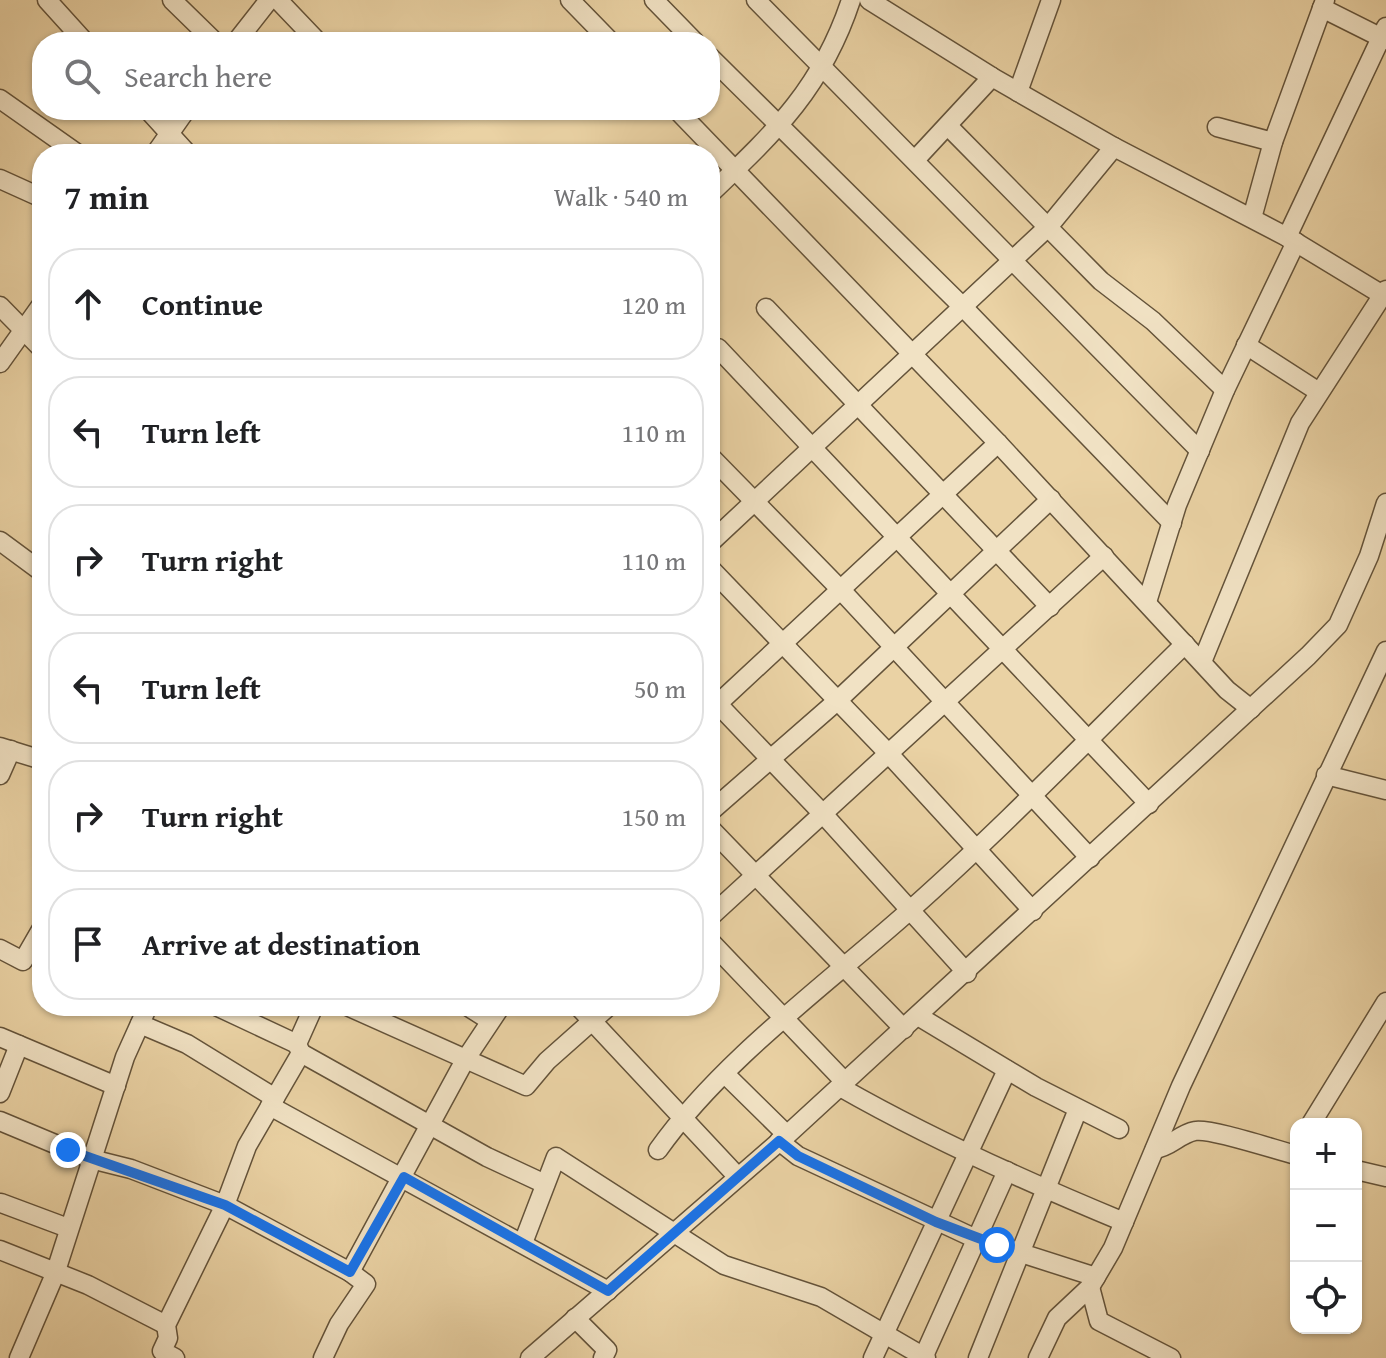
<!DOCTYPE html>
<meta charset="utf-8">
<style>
body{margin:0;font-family:"Gentium Book Plus",serif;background:#f2f2f2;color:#202124}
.controls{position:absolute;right:24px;bottom:24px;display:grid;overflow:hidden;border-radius:16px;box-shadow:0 2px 6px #0004}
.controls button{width:72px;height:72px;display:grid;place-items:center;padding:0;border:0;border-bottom:2px solid #e0e0e0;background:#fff;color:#202124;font:40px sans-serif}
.stop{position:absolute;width:24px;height:24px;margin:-18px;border:6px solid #1a73e8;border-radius:50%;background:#fff}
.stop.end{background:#1a73e8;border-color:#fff;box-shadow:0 2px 8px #0008}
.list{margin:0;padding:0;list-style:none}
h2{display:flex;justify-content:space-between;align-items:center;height:104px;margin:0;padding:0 32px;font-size:34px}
h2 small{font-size:26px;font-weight:400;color:#757577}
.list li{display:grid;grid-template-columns:52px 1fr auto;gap:24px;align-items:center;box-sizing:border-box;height:112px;margin:0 16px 16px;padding:0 16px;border:2px solid #e0e0e0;border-radius:32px}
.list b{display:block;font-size:30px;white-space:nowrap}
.list em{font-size:26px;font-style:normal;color:#757577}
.icon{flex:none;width:44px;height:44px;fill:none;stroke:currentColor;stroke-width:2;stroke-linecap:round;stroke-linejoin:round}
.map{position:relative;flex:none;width:1386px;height:1358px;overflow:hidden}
.search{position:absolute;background:#fff;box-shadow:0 2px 6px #0004;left:32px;top:32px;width:688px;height:88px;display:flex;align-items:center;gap:20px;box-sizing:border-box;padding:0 28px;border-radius:32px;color:#757577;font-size:30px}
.panel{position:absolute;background:#fff;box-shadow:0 2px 6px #0004;left:32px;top:144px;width:688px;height:872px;border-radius:32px}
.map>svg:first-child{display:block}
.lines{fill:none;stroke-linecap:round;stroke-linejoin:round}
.minor-casing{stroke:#64533a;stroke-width:21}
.minor{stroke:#f1e2c4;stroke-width:18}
.route{stroke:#1a73e8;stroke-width:10}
</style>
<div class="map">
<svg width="1386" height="1358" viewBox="0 0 1386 1358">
<rect width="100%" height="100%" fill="#ead2a4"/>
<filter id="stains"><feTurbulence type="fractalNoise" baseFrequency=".0025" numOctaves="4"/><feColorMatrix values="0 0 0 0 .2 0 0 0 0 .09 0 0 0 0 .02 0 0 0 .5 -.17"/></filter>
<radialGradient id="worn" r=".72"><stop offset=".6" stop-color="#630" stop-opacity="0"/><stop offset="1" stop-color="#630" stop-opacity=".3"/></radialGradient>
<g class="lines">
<!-- minor casing -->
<g class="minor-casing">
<g id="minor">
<path d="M 47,0 L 85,42"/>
<path d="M 172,0 L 215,42"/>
<path d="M 278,0 L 318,42"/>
<path d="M 570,0 L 611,42"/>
<path d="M 654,0 L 695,42"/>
<path d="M 756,0 L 1200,451"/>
<path d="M 869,0 L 992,77 L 1114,147 L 1287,237 L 1386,297"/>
<path d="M 1322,8 L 1386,40"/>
<path d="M 236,42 L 269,0"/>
<path d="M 710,57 L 963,307 L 1172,523"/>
<path d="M 1018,92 L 1051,0"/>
<path d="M 0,99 L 78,154"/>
<path d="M 148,110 L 188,154"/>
<path d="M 677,110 L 998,443 L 1227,690 L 1251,709"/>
<path d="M 949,127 L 1101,281 L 1153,321 L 1225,390"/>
<path d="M 1217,127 L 1273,142"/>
<path d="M 155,154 L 186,110"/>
<path d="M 915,160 L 992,77"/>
<path d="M 0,179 L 42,198"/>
<path d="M 710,194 C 775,132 822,88 851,0"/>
<path d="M 1252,218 L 1273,142 L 1325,0"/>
<path d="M 1287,237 L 1386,27"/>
<path d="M 0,306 L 42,349"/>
<path d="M 766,308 L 1050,607"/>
<path d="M 1246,345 L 1319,392"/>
<path d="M 718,348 L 1149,804"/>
<path d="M 0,363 L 42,304"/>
<path d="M 710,456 L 840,589 L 1090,858"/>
<path d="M 0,541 L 42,572"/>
<path d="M 710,543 L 1049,226 L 1114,147"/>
<path d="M 710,568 L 889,754 L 1033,911"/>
<path d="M 1147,602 L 1177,505 L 1225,390 L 1296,242"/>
<path d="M 1202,662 L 1300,423 L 1386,290"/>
<path d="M 710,696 L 824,815 L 967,973"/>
<path d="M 710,711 L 998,443"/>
<path d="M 0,747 L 42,760"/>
<path d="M 0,775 L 11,750"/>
<path d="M 1326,775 L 1386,790"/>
<path d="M 710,812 L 837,701 L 1051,499"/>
<path d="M 710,828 L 904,1029"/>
<path d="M 710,917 L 1104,556"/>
<path d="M 710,941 L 845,1082"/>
<path d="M 0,949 L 23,961 L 42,928"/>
<path d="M 216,1006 L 297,1044"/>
<path d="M 347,1006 L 526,1086 L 547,1061 L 609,1006"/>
<path d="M 467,1006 L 489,1020"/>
<path d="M 578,1006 L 737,1176"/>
<path d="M 918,1016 L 1036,1087 L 1119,1129"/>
<path d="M 140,1024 L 187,1044 L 275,1098"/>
<path d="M 0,1037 L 116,1086"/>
<path d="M 301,1053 L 487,1157 L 545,1184"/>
<path d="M 726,1075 L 787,1135"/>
<path d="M 840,1087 C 931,1139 1027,1182 1124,1222"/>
<path d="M 0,1093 L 19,1045"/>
<path d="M 270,1106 L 608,1291"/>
<path d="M 0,1121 L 91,1159 L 131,1169 L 225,1205 L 350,1272 L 366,1284 L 339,1324 L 323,1358"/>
<path d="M 1311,1124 L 1386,1002"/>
<path d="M 779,1141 L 798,1156 L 974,1238 L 1096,1277"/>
<path d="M 1155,1149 C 1171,1147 1179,1134 1195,1131 C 1211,1128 1276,1150 1296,1155"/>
<path d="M 658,1150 C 722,1060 827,984 909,911 C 1005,826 1094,733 1185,644"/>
<path d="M 1356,1170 L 1386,1177"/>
<path d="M 1,1203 L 68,1228"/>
<path d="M 523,1243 L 556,1157 L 724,1265 L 821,1297 L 926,1358"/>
<path d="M 0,1250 L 88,1285 L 166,1325"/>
<path d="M 350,1272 L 465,1060 L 501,1006"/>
<path d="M 1090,1287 L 1099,1321 L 1171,1358"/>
<path d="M 575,1318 L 607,1350 L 603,1358"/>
<path d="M 19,1358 L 55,1274 L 125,1057 L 148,1006"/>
<path d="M 175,1358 L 162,1351 L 168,1338 L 166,1325 L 225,1205 L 247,1146 L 301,1053 L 297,1044 L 314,1006"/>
<path d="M 530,1358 L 787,1135 L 1308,656 L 1338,625 L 1369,556 L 1386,503"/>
<path d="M 873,1358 L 1007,1070"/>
<path d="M 923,1358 L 1007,1171"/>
<path d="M 978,1358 L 1078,1109"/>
<path d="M 1038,1358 L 1057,1318 L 1090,1287 L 1113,1248 L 1181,1086 L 1386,651"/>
</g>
</g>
<!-- minor -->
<use href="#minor" class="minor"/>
</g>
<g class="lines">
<!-- route -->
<path class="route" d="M 68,1150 L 225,1205 L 350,1272 L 404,1177 L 608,1291 L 779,1141 L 798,1156 L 936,1222 L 997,1245"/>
</g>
<rect width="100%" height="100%" filter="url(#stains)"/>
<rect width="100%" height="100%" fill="url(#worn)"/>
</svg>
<div class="controls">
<button>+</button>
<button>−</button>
<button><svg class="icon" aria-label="locate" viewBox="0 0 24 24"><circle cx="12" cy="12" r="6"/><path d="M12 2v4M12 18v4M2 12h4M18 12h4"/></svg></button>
</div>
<div class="stop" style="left:997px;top:1245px"></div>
<div class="stop end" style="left:68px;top:1150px"></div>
<div class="search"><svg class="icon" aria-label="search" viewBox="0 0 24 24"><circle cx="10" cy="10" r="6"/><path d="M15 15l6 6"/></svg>Search here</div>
<section class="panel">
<h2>7 min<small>Walk · 540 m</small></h2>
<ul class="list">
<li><svg class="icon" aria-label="ahead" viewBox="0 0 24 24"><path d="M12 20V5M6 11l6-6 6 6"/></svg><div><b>Continue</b></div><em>120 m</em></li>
<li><svg class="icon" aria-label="left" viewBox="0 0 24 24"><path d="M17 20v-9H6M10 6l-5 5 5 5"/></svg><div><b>Turn left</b></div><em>110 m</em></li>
<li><svg class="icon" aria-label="right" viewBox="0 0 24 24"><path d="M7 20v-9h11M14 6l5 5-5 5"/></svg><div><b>Turn right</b></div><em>110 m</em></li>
<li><svg class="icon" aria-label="left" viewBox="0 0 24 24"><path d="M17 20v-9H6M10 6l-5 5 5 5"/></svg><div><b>Turn left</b></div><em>50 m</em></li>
<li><svg class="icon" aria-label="right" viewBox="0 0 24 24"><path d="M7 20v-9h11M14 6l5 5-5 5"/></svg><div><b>Turn right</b></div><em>150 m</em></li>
<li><svg class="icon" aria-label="arrive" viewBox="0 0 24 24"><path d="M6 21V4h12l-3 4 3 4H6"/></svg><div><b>Arrive at destination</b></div></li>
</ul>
</section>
</div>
